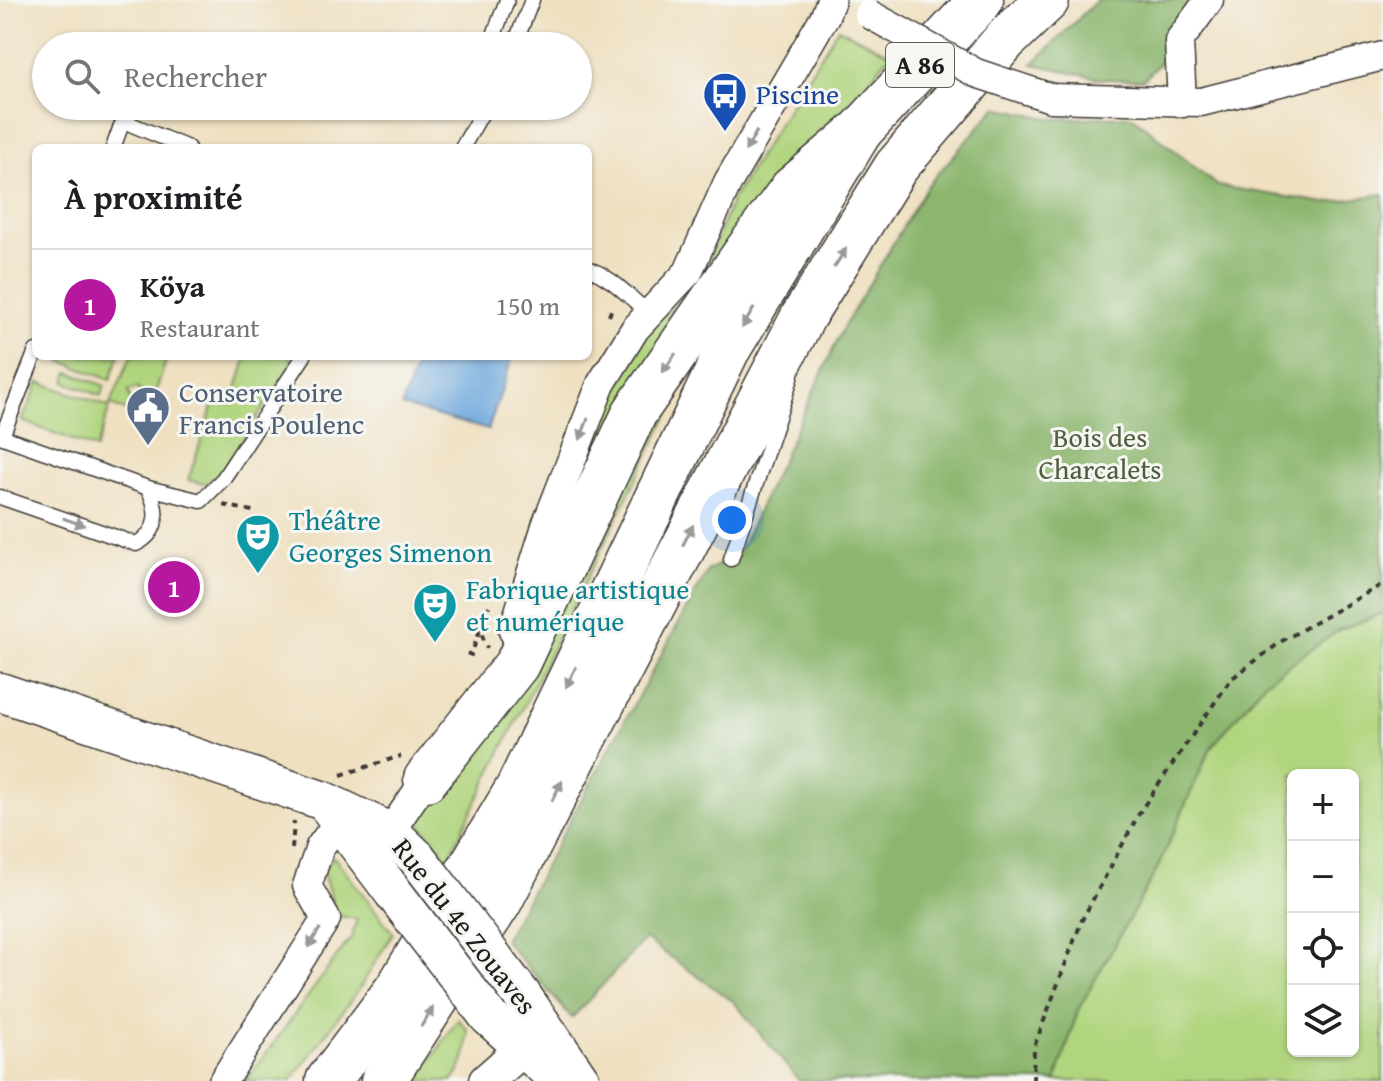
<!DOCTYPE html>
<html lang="fr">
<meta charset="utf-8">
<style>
body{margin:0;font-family:"Gentium Book Plus",serif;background:#f6f6f6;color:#202124}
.controls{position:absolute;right:24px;bottom:24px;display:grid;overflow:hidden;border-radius:12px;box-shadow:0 2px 6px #0004}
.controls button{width:72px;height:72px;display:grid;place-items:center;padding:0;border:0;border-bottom:2px solid #e0e0e0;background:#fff;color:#202124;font:40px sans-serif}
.you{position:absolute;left:732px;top:520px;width:28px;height:28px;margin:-20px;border:6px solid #fff;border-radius:50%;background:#1a73e8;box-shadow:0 0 0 12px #1a73e833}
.badge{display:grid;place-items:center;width:52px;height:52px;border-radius:50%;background:#b5179e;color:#fff;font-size:26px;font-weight:700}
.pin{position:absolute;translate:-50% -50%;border:4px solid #fff;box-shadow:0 2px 8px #0006}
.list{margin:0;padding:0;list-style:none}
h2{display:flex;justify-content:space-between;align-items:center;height:104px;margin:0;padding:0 32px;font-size:34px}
h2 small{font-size:26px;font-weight:400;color:#757577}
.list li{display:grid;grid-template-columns:52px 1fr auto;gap:24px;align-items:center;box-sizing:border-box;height:112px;padding:0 32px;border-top:2px solid #e0e0e0}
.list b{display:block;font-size:30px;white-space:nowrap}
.list p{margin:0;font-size:26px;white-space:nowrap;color:#757577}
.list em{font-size:26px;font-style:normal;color:#757577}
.icon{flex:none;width:44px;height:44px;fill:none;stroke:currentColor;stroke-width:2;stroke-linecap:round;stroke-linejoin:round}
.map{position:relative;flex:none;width:1383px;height:1081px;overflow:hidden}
.search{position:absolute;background:#fff;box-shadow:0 2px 6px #0004;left:32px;top:32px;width:560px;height:88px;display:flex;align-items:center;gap:20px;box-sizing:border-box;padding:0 28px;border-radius:44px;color:#757577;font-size:30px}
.panel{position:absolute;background:#fff;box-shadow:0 2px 6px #0004;left:32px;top:144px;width:560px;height:216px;border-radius:12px}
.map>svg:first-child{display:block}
.green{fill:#b1d57f;stroke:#66784e;stroke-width:2;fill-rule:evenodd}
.forest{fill:#8cb66e;stroke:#546945;stroke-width:2}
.water{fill:#6ba6dc;stroke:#44617c;stroke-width:2}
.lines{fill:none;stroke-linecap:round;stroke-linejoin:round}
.service-casing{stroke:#3c3935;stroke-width:17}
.minor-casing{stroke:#3c3935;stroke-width:31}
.tertiary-casing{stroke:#3c3935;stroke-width:37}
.secondary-casing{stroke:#3c3935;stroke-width:41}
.motorway-casing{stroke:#3c3935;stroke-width:47}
.path{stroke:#3c3935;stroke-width:4;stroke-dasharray:6 6;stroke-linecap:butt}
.service{stroke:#fff;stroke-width:14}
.minor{stroke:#fff;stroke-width:28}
.tertiary{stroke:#fff;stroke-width:34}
.secondary{stroke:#fff;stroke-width:38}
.motorway{stroke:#fff;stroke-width:44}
.minor-bridge-casing{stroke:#3c3935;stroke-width:31;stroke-linecap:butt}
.secondary-bridge-casing{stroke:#3c3935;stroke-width:41;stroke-linecap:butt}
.minor-bridge{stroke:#fff;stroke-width:28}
.secondary-bridge{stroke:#fff;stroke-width:38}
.oneway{fill:#999}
.labels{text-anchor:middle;stroke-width:6;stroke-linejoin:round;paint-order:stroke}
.shield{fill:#f6f6f2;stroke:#5d5d5c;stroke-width:2}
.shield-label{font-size:26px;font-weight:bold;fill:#1c1c1c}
.transit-label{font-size:28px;fill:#164399;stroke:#f6f6f2;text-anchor:start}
.service-label{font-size:28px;fill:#4e5e75;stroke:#f6f6f2;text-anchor:start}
.park-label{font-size:28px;fill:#505d3f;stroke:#f6f6f2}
.culture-label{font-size:28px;fill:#0d838f;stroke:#f6f6f2;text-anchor:start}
.street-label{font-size:28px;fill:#1c1c1c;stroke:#f6f6f2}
</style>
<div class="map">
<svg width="1383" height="1081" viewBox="0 0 1383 1081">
<rect width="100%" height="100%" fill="#f6f6f2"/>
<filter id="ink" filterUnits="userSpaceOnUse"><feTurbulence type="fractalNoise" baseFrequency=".0125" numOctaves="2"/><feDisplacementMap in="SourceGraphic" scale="16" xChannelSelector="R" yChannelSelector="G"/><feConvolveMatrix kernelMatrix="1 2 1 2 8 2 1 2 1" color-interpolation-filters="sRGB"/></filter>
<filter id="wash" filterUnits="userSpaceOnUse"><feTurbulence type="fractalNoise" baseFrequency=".006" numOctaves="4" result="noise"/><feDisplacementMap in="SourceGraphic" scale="32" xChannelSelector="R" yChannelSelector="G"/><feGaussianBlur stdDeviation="1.8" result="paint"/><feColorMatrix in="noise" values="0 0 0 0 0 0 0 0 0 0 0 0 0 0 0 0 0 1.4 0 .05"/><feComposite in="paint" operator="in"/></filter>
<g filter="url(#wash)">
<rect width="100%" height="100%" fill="#efe0c1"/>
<!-- green -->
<g class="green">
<path d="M 838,28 L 891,54 L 801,161 L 535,594 L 607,394 L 654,318 L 674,307 L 703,273 L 732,200 Z"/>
<path d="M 718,322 L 687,376 L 448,859 L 414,816 L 646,414 Z"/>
<path d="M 63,356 L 119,356 L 110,380 L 61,361 Z"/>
<path d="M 131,356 L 152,356 L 166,361 L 147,418 L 138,388 L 128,391 L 134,413 L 110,405 Z"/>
<path d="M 247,356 L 291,356 L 291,365 L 222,472 L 204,484 L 188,480 L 215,400 L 232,404 Z"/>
<path d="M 69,372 L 105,386 L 101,396 L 65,382 Z"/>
<path d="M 39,382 L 110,407 L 96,449 L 22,421 Z"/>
<path d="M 1383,613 L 1383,1081 L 1056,1081 L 1078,1010 L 1156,871 L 1210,749 L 1265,682 L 1339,630 ZM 1293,775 L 1353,775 L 1353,1051 L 1293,1051 Z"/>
<path d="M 334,857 L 393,933 L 359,989 L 291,1081 L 246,1081 L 352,936 L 357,919 L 337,916 L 322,870 Z"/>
<path d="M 458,1019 L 468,1030 C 466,1050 466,1066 452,1081 L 417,1081 Z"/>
</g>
<!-- forest -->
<g class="forest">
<path d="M 1097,0 L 1194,0 L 1164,33 L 1164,58 L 1143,80 L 1102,79 L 1033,64 Z"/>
<path d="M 996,107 L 1053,119 L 1132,116 L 1218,186 L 1326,203 L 1383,194 L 1383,613 L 1339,630 L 1265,682 L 1210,749 L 1156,871 L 1078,1010 L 1056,1081 L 799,1081 L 734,1002 L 645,939 L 572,1018 L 504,940 L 708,570 L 737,556 L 842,330 L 927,186 Z"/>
</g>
<!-- water -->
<path class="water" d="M 418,356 L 513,356 L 488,430 L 402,406 Z"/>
</g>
<g filter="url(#ink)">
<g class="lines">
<!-- service casing -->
<g class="service-casing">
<g id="service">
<path d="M 490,46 L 507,0"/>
<path d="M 514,46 L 532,0"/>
<path d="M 113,148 L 121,126 L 128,123 L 188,148"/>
<path d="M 462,148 L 483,111"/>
<path d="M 588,268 C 616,280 625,294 649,313"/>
<path d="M 0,436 L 148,488 C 159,510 160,532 136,544 L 0,497"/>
<path d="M 2,436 L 36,351"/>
<path d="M 148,488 L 201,501 L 223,479 L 304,356"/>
<path d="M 731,559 L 791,378"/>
</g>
</g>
<!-- minor casing -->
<g class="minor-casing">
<g id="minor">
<path d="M 1051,98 L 1201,102 L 1383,56"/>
<path d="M 1182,103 L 1179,41 L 1209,0"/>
<path d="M 513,631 L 547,523 L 601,384 L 635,329 L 688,272 L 728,182 L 825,16 L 831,0"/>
<path d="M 384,850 L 390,832 L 434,767"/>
<path d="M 223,1081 L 326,919 L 307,886 L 320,847 L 339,821"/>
</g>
</g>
<!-- tertiary casing -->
<g class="tertiary-casing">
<path id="tertiary" d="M 486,1081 L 542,1032"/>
</g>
<!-- secondary casing -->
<g class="secondary-casing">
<g id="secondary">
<path d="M 0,692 L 324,801 L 390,832 L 417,858"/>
<path d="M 328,806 L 393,892"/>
<path d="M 521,994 L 581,1081"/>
<path d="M 488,1016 L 560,1081"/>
</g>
</g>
<!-- motorway casing -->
<g class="motorway-casing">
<g id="motorway">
<path d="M 426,779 L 517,664 L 635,412 L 746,252 L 792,189 L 860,131 L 981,0"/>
<path d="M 328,1081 L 398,988 L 518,788 L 727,351 L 860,131"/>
<path d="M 383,1081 L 499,903 L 804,315 L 896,167 L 1005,40 L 1047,0"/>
</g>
</g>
<!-- path -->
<g class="path">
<path d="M 609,316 L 613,305"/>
<path d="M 223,505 L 257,512"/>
<path d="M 480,630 L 489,606"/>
<path d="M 467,653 L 471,655 L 480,630 L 487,648"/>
<path d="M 341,775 L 401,756"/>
<path d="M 292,849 L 294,822"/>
<path d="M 1033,1081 L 1034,1047 L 1082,920 L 1141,810 L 1231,679 L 1282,641 L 1383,584"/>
</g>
<!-- service -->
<use href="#service" class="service"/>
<!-- minor -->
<use href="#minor" class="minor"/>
<!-- tertiary -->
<use href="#tertiary" class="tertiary"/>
<!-- secondary -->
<use href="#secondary" class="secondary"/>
<!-- motorway -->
<use href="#motorway" class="motorway"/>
<!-- minor-bridge casing -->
<g class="minor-bridge-casing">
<path id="minor-bridge" d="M 869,14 L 976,73 L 1051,98"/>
</g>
<!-- secondary-bridge casing -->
<g class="secondary-bridge-casing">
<g id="secondary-bridge">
<path d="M 417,858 L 521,994"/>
<path d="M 393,892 L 488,1016"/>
</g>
</g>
<!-- minor-bridge -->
<use href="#minor-bridge" class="minor-bridge"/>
<!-- secondary-bridge -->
<use href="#secondary-bridge" class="secondary-bridge"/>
</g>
<!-- one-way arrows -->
<defs><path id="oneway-solid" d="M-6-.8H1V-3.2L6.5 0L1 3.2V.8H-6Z" transform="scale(2)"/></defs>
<g class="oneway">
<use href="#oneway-solid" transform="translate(751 141) rotate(120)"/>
<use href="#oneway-solid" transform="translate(840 258) rotate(-58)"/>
<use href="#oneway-solid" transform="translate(748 318) rotate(121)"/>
<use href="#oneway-solid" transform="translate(669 363) rotate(125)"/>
<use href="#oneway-solid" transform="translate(584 429) rotate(111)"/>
<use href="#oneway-solid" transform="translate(74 522) rotate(19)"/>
<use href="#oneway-solid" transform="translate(688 535) rotate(-63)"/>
<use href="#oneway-solid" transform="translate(571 677) rotate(116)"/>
<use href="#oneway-solid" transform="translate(557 791) rotate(-63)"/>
<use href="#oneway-solid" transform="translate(314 938) rotate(122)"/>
<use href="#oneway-solid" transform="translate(427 1017) rotate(-58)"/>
</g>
</g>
<!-- icons -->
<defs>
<g id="bus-pin" transform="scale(2.3)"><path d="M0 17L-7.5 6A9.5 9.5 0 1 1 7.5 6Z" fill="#1a4fb4" stroke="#f6f6f2"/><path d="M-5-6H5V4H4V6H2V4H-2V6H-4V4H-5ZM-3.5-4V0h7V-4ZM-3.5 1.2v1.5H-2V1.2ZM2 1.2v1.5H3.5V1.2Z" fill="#fff"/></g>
<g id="civic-pin" transform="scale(2.3)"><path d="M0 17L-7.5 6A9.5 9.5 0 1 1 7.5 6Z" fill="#5c6f8a" stroke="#f6f6f2"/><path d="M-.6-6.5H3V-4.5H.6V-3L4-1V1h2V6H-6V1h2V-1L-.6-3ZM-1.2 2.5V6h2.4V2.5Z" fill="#fff"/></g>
<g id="theatre-pin" transform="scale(2.3)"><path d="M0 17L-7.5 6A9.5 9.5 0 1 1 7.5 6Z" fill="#0f9aa8" stroke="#f6f6f2"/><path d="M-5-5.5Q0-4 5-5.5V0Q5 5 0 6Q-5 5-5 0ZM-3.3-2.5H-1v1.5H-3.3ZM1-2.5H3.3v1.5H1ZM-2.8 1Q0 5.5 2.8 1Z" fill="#fff"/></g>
</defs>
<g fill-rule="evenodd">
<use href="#bus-pin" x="725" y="94"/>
<use href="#civic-pin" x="148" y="408"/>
<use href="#theatre-pin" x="258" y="536"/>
<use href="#theatre-pin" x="435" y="605"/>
</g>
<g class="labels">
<!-- shield labels -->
<rect class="shield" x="886" y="43" width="68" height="44" rx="6"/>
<g class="shield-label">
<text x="920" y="74">A 86</text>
</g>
<!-- transit labels -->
<g class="transit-label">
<text x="756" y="104">Piscine</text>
</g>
<!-- service labels -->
<g class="service-label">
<text x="179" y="402">Conservatoire<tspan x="179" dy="32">Francis Poulenc</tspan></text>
</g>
<!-- park labels -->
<g class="park-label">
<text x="1100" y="447">Bois des<tspan x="1100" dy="32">Charcalets</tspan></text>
</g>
<!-- culture labels -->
<g class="culture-label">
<text x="289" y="530">Théâtre<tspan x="289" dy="32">Georges Simenon</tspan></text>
<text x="466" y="599">Fabrique artistique<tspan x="466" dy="32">et numérique</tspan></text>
</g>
<!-- street labels -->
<g class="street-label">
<text transform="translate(465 926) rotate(52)" y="10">Rue du 4e Zouaves</text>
</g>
</g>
</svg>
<div class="controls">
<button>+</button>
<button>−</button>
<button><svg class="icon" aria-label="locate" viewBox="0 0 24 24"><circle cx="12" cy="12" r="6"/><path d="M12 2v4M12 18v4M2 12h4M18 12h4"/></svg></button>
<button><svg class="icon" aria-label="layers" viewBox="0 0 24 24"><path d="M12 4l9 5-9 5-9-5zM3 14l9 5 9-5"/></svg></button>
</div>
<div class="you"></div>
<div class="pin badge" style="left:174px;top:587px">1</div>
<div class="search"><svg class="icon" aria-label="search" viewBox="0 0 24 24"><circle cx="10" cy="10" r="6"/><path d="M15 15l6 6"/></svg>Rechercher</div>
<section class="panel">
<h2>À proximité<small></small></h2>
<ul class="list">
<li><span class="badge">1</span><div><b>Köya</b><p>Restaurant</p></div><em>150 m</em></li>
</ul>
</section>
</div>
